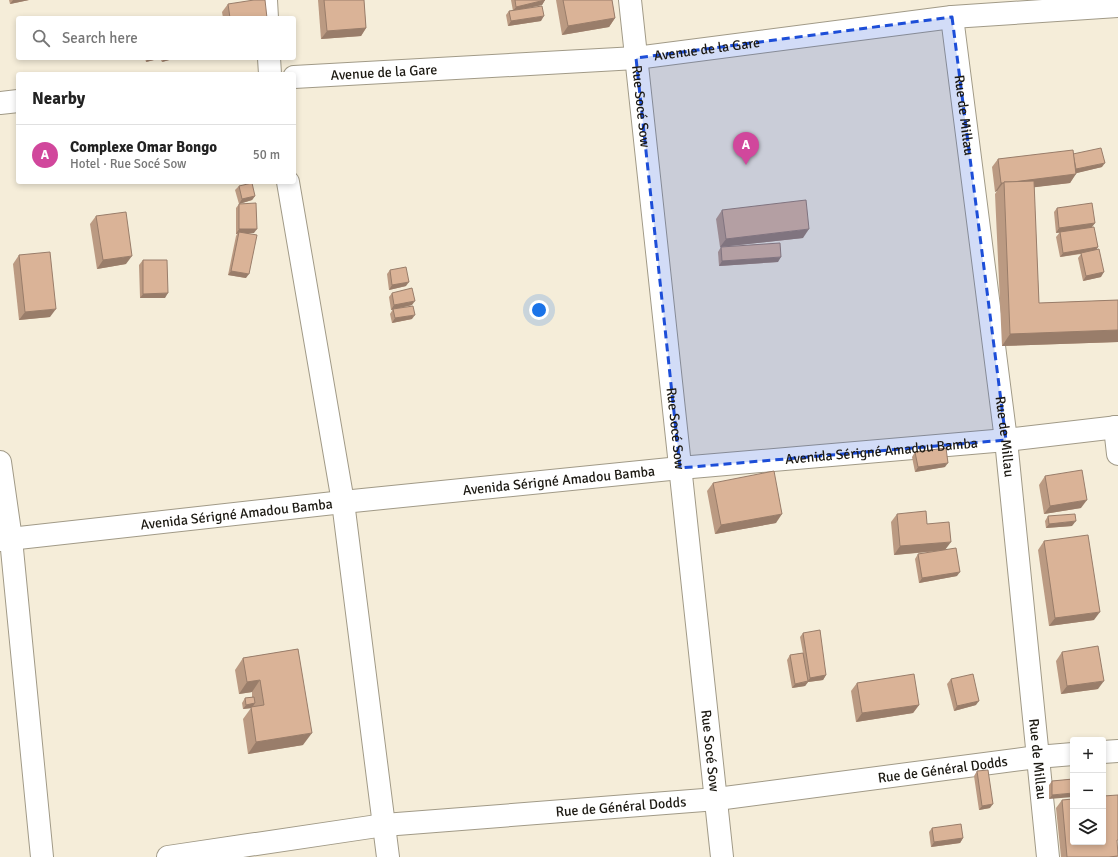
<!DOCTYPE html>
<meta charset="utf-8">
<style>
body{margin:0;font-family:Signika,sans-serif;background:#f2f2f2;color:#222}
.controls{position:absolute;right:12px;bottom:12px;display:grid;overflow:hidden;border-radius:4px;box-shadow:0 2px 6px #0003}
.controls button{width:36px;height:36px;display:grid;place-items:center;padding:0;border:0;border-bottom:1px solid #e0e0e0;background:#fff;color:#222;font:20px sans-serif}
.you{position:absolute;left:539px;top:310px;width:14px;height:14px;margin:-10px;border:3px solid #fff;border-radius:50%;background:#1a73e8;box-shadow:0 0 0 6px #1a73e833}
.badge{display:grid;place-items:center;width:26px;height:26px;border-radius:50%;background:#5644bc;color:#fff;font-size:13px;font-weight:700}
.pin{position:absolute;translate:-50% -33px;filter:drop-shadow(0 1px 2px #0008)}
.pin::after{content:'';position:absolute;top:21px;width:14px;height:12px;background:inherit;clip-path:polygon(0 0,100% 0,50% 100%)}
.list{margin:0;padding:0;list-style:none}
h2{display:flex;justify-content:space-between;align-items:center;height:52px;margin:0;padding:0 16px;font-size:17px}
h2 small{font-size:13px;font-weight:400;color:#767676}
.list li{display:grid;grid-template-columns:26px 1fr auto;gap:12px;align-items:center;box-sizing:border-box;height:60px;padding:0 16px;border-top:1px solid #e0e0e0}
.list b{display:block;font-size:15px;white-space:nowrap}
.list p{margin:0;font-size:13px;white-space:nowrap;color:#767676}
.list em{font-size:13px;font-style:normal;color:#767676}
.icon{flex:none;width:22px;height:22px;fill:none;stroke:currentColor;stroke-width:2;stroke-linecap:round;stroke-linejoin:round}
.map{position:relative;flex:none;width:1118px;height:857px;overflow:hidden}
.search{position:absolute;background:#fff;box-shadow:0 2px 6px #0003;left:16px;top:16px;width:280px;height:44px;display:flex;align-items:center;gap:10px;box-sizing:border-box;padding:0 14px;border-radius:4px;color:#767676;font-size:15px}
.panel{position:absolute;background:#fff;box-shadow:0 2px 6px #0003;left:16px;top:72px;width:280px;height:112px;border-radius:4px}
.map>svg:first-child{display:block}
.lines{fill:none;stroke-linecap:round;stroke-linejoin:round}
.minor-casing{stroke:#a19a87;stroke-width:24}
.tertiary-casing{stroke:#a19a87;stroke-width:24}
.minor{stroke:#fff;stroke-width:22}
.tertiary{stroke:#fff;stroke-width:22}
.wall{fill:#bb9a82}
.shaded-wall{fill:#997d6a}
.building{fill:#dab397;stroke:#997d6a}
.marked{fill:#1d4ed8;fill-opacity:0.2;stroke:#1d4ed8;stroke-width:3;stroke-dasharray:8 5;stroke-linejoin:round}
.labels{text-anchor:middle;stroke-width:4;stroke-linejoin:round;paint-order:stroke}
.street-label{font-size:14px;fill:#1c1912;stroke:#fff}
</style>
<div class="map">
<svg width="1118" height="857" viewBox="0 0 1118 857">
<rect width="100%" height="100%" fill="#f5edd9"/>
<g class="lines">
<!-- minor casing -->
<g class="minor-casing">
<g id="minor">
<path d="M 266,0 L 267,18"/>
<path id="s1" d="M 630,0 L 722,857"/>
<path id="s2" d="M 952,17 L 1006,440 L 1048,857"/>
<path d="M 269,58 L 270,74"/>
<path d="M 288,182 L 343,502 L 388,857"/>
<path d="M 1115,427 L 1118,454"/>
<path id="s3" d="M 0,540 L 343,502 L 680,468 L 1006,440 L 1118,427"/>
<path d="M 1103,752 L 1118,751"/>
<path id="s4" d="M 168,857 L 384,825 L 717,799 L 1037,757 L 1073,754"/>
</g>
</g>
<!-- tertiary casing -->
<g class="tertiary-casing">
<g id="tertiary">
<path id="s5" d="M 294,77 L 636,58 L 952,17 L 1118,6"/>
<path d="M 0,103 L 18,101"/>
<path d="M 0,462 L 11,539 L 42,857"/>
</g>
</g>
<!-- minor -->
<use href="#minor" class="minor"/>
<!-- tertiary -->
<use href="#tertiary" class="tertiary"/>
</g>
<!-- wall -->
<g class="wall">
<path d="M 9,0 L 29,0 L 10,4 Z"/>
<path d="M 318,0 L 364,0 L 366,28 L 361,36 L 321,39 Z"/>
<path d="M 511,0 L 545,0 L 542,5 L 519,10 L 541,21 L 508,26 L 506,15 L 509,11 L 513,11 Z"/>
<path d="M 556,0 L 612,0 L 615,18 L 609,27 L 562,35 Z"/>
<path d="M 228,4 L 267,18 L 223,18 L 222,12 Z"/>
<path d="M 145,58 L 159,58 L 158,59 L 146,62 Z"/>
<path d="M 160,58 L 177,58 L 162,62 Z"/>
<path d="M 1073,154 L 1102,167 L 1076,173 L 1070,183 L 1034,187 L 1039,303 L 1118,300 L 1118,342 L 1002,346 L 995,194 L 997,191 L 995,192 L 992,167 L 998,159 Z"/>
<path d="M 239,186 L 255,196 L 252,200 L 239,204 L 235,190 Z"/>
<path d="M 239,204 L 254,233 L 249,233 L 246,278 L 228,275 L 236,236 L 237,234 L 236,234 L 236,208 Z"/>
<path d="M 1057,208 L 1095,223 L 1092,227 L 1098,247 L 1096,250 L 1101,277 L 1083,281 L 1078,258 L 1081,254 L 1060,257 L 1056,237 L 1060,232 L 1070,231 L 1056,233 L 1054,212 Z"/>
<path d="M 722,210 L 803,238 L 720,247 L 716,219 Z"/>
<path d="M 96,216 L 126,264 L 97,269 L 90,224 Z"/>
<path d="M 721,247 L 778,262 L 719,266 L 718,252 Z"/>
<path d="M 19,255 L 50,317 L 19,320 L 13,264 Z"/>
<path d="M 143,260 L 165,298 L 140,298 L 139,265 Z"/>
<path d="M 390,270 L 406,286 L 389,290 L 387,274 Z"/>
<path d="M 392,293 L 412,305 L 391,310 L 389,297 Z"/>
<path d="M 393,309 L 412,319 L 392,323 L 390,314 Z"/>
<path d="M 915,452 L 945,467 L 915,472 L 912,457 Z"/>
<path d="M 1045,476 L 1081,508 L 1044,514 L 1039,485 Z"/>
<path d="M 713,483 L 776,523 L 715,534 L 707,491 Z"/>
<path d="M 897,514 L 927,524 L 945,550 L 957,576 L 919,583 L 915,559 L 918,554 L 940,551 L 894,555 L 891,522 Z"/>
<path d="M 1048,516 L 1072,526 L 1046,528 L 1045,521 Z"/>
<path d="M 1044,541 L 1094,620 L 1049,626 L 1038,550 Z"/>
<path d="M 803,633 L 826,675 L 823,680 L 808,682 L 805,686 L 792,688 L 787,660 L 790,655 L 803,653 L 800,637 Z"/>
<path d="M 298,649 L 303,745 L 248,754 L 243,719 L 251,708 L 243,709 L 242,703 L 245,698 L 252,697 L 252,692 L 239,694 L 235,670 L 243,658 Z"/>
<path d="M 1062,652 L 1098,689 L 1061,694 L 1056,661 Z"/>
<path d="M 951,679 L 976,705 L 954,711 L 947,684 Z"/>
<path d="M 857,683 L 919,705 L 913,713 L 856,722 L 851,691 Z"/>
<path d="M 977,771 L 990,808 L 979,810 L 974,776 Z"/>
<path d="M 1073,779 L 1049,799 L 1049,785 L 1052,781 Z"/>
<path d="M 1062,800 L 1118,857 L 1061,857 L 1056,808 Z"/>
<path d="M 932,828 L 963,838 L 960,843 L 931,847 L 929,832 Z"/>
</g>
<!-- shaded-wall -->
<g class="shaded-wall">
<path d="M 13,0 L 29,0 L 10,4 Z"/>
<path d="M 545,0 L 542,5 L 513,11 L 516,7 Z"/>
<path d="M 544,16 L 541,21 L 508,26 L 511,21 Z"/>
<path d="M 615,18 L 609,27 L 562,35 L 568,26 Z"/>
<path d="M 366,28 L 361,36 L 321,39 L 327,31 Z"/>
<path d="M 148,58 L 159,58 L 158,59 L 146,62 Z"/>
<path d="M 165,58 L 176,58 L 162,62 Z"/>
<path d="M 1105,163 L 1102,167 L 1073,174 L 1076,169 Z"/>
<path d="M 1076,174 L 1070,183 L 1004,191 L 1004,183 Z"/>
<path d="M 1001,183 L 1003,183 L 997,191 L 995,192 Z"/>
<path d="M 255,196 L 252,200 L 239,204 L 242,199 Z"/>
<path d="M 1095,223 L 1091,228 L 1056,233 L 1059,228 Z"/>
<path d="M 239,229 L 257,229 L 254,233 L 238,234 L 239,232 L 237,234 L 236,234 Z"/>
<path d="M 809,229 L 803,238 L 720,247 L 726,239 Z"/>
<path d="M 1098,247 L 1095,251 L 1060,257 L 1063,253 Z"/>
<path d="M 132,256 L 126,264 L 97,269 L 103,260 Z"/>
<path d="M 781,257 L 778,262 L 719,266 L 722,261 Z"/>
<path d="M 231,271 L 249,274 L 246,278 L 228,275 Z"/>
<path d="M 1104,272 L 1101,277 L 1083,281 L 1086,276 Z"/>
<path d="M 409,282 L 406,286 L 389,290 L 392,285 Z"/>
<path d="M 168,293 L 165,298 L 140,298 L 143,294 Z"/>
<path d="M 415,301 L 412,305 L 391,310 L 394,305 Z"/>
<path d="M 56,309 L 50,317 L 19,320 L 25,312 Z"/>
<path d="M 415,315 L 412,319 L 392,323 L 395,318 Z"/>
<path d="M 1118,330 L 1118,342 L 1002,346 L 1010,334 Z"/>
<path d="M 948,463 L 945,467 L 915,472 L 918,467 Z"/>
<path d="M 1087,500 L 1081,508 L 1044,514 L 1050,506 Z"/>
<path d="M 782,514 L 776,523 L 715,534 L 721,525 Z"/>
<path d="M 1076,521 L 1072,526 L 1046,528 L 1049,524 Z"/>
<path d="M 951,542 L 945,550 L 894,555 L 900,546 Z"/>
<path d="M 960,572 L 957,576 L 919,583 L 922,578 Z"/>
<path d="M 1100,612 L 1094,620 L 1049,626 L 1055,618 Z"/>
<path d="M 826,675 L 823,680 L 808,682 L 805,686 L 792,688 L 795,684 L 807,682 L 810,678 Z"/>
<path d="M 260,680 L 252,692 L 239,694 L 247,682 Z"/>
<path d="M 1104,681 L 1098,689 L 1061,694 L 1067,686 Z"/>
<path d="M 979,701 L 976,705 L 954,711 L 957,706 Z"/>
<path d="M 255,703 L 252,708 L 243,709 L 246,705 Z"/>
<path d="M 919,705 L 913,713 L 856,722 L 862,713 Z"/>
<path d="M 312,733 L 303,745 L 248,754 L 256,742 Z"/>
<path d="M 1073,793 L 1073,797 L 1049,799 L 1052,795 Z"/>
<path d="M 993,804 L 990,808 L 979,810 L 982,806 Z"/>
<path d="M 963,838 L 960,843 L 931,847 L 934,842 Z"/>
</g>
<!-- building -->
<g class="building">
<path d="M 254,0 L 265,0 L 267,18 L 230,18 L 228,4 Z"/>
<path d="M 324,0 L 364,0 L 366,28 L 327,31 Z"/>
<path d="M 515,0 L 545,0 L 516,7 Z"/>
<path d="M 563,0 L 612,0 L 615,18 L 568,26 Z"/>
<path d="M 542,6 L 544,16 L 511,21 L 509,11 Z"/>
<path d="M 1101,148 L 1105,163 L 1076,169 L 1073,154 Z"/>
<path d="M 1073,150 L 1076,174 L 1013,182 L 1004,182 L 1004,183 L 1001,183 L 998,159 Z"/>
<path d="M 1034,181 L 1039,303 L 1118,300 L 1118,330 L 1010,334 L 1004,182 Z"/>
<path d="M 252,183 L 255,196 L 242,199 L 239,186 Z"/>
<path d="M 806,200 L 809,229 L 726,239 L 722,210 Z"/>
<path d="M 256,203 L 257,229 L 239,229 L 239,204 Z"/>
<path d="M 1092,203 L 1095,223 L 1059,228 L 1057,208 Z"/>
<path d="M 126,212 L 132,256 L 103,260 L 96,216 Z"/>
<path d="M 1094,227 L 1098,247 L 1063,253 L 1060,232 Z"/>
<path d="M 239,232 L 257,235 L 249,274 L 231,271 Z"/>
<path d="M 780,243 L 781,257 L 722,261 L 721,247 Z"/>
<path d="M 1099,249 L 1104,272 L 1086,276 L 1081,253 Z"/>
<path d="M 50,252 L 56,309 L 25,312 L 19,255 Z"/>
<path d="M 143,260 L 167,260 L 168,293 L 143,294 Z"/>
<path d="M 406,267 L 409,282 L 392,285 L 390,270 Z"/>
<path d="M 412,288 L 415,301 L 394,305 L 392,293 Z"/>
<path d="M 413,306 L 415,315 L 395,318 L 393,309 Z"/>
<path d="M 946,448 L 948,463 L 918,467 L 915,452 Z"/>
<path d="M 1082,470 L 1087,500 L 1050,506 L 1045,476 Z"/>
<path d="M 774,471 L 782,514 L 721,525 L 713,483 Z"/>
<path d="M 926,511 L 927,524 L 949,522 L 951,542 L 900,546 L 897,514 Z"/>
<path d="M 1075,514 L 1076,521 L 1049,524 L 1048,516 Z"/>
<path d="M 1088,535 L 1100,612 L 1055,618 L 1044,541 Z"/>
<path d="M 956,548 L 960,572 L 922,578 L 918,554 Z"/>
<path d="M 820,630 L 826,675 L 810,678 L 803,633 Z"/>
<path d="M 1098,646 L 1104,681 L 1067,686 L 1062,652 Z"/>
<path d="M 298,649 L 312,733 L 256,742 L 251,707 L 264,705 L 260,680 L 247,682 L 243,658 Z"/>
<path d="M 803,653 L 808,681 L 795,684 L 790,655 Z"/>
<path d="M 914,674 L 919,705 L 862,713 L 857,683 Z"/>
<path d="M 973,674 L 979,701 L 957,706 L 951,679 Z"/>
<path d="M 254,697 L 255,703 L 246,705 L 245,698 Z"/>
<path d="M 988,770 L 993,804 L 982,806 L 977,771 Z"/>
<path d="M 1073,779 L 1073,793 L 1052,795 L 1052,781 Z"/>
<path d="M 1118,795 L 1118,840 L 1117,840 L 1118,856 L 1109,857 L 1067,857 L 1062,800 L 1073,799 L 1073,842 L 1103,842 L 1103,796 Z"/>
<path d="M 961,824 L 963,838 L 934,842 L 932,828 Z"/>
</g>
<!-- marked area -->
<path class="marked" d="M 952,17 L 1006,440 L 680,468 L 636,58 Z"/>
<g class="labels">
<!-- street labels -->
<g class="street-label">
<text dy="5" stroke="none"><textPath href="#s5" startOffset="414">Avenue de la Gare</textPath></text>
<text dy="5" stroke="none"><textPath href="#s5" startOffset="90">Avenue de la Gare</textPath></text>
<text dy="5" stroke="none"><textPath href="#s1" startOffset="107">Rue Socé Sow</textPath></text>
<text dy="5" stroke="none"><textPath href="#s2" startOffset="99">Rue de Millau</textPath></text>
<text dy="5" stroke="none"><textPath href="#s1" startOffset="431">Rue Socé Sow</textPath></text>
<text dy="5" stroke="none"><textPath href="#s2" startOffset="423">Rue de Millau</textPath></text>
<text dy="5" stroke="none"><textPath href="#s3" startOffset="886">Avenida Sérigné Amadou Bamba</textPath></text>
<text dy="5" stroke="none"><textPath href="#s3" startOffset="562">Avenida Sérigné Amadou Bamba</textPath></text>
<text dy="5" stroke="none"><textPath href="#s3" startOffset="238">Avenida Sérigné Amadou Bamba</textPath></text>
<text dy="5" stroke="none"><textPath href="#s1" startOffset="755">Rue Socé Sow</textPath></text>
<text dy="5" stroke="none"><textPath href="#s2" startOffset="747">Rue de Millau</textPath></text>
<text dy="5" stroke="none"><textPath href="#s4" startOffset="780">Rue de Général Dodds</textPath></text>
<text dy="5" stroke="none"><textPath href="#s4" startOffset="456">Rue de Général Dodds</textPath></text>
</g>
</g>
</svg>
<div class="controls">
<button>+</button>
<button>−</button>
<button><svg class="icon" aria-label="layers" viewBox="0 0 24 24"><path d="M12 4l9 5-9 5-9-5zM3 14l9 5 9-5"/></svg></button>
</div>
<div class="you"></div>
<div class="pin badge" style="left:746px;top:165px;background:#d1479c">A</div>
<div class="search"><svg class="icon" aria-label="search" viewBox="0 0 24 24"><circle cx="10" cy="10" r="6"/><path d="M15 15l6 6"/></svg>Search here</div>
<section class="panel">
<h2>Nearby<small></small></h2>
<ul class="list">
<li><span class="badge" style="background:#d1479c">A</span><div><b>Complexe Omar Bongo</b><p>Hotel · Rue Socé Sow</p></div><em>50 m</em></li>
</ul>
</section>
</div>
